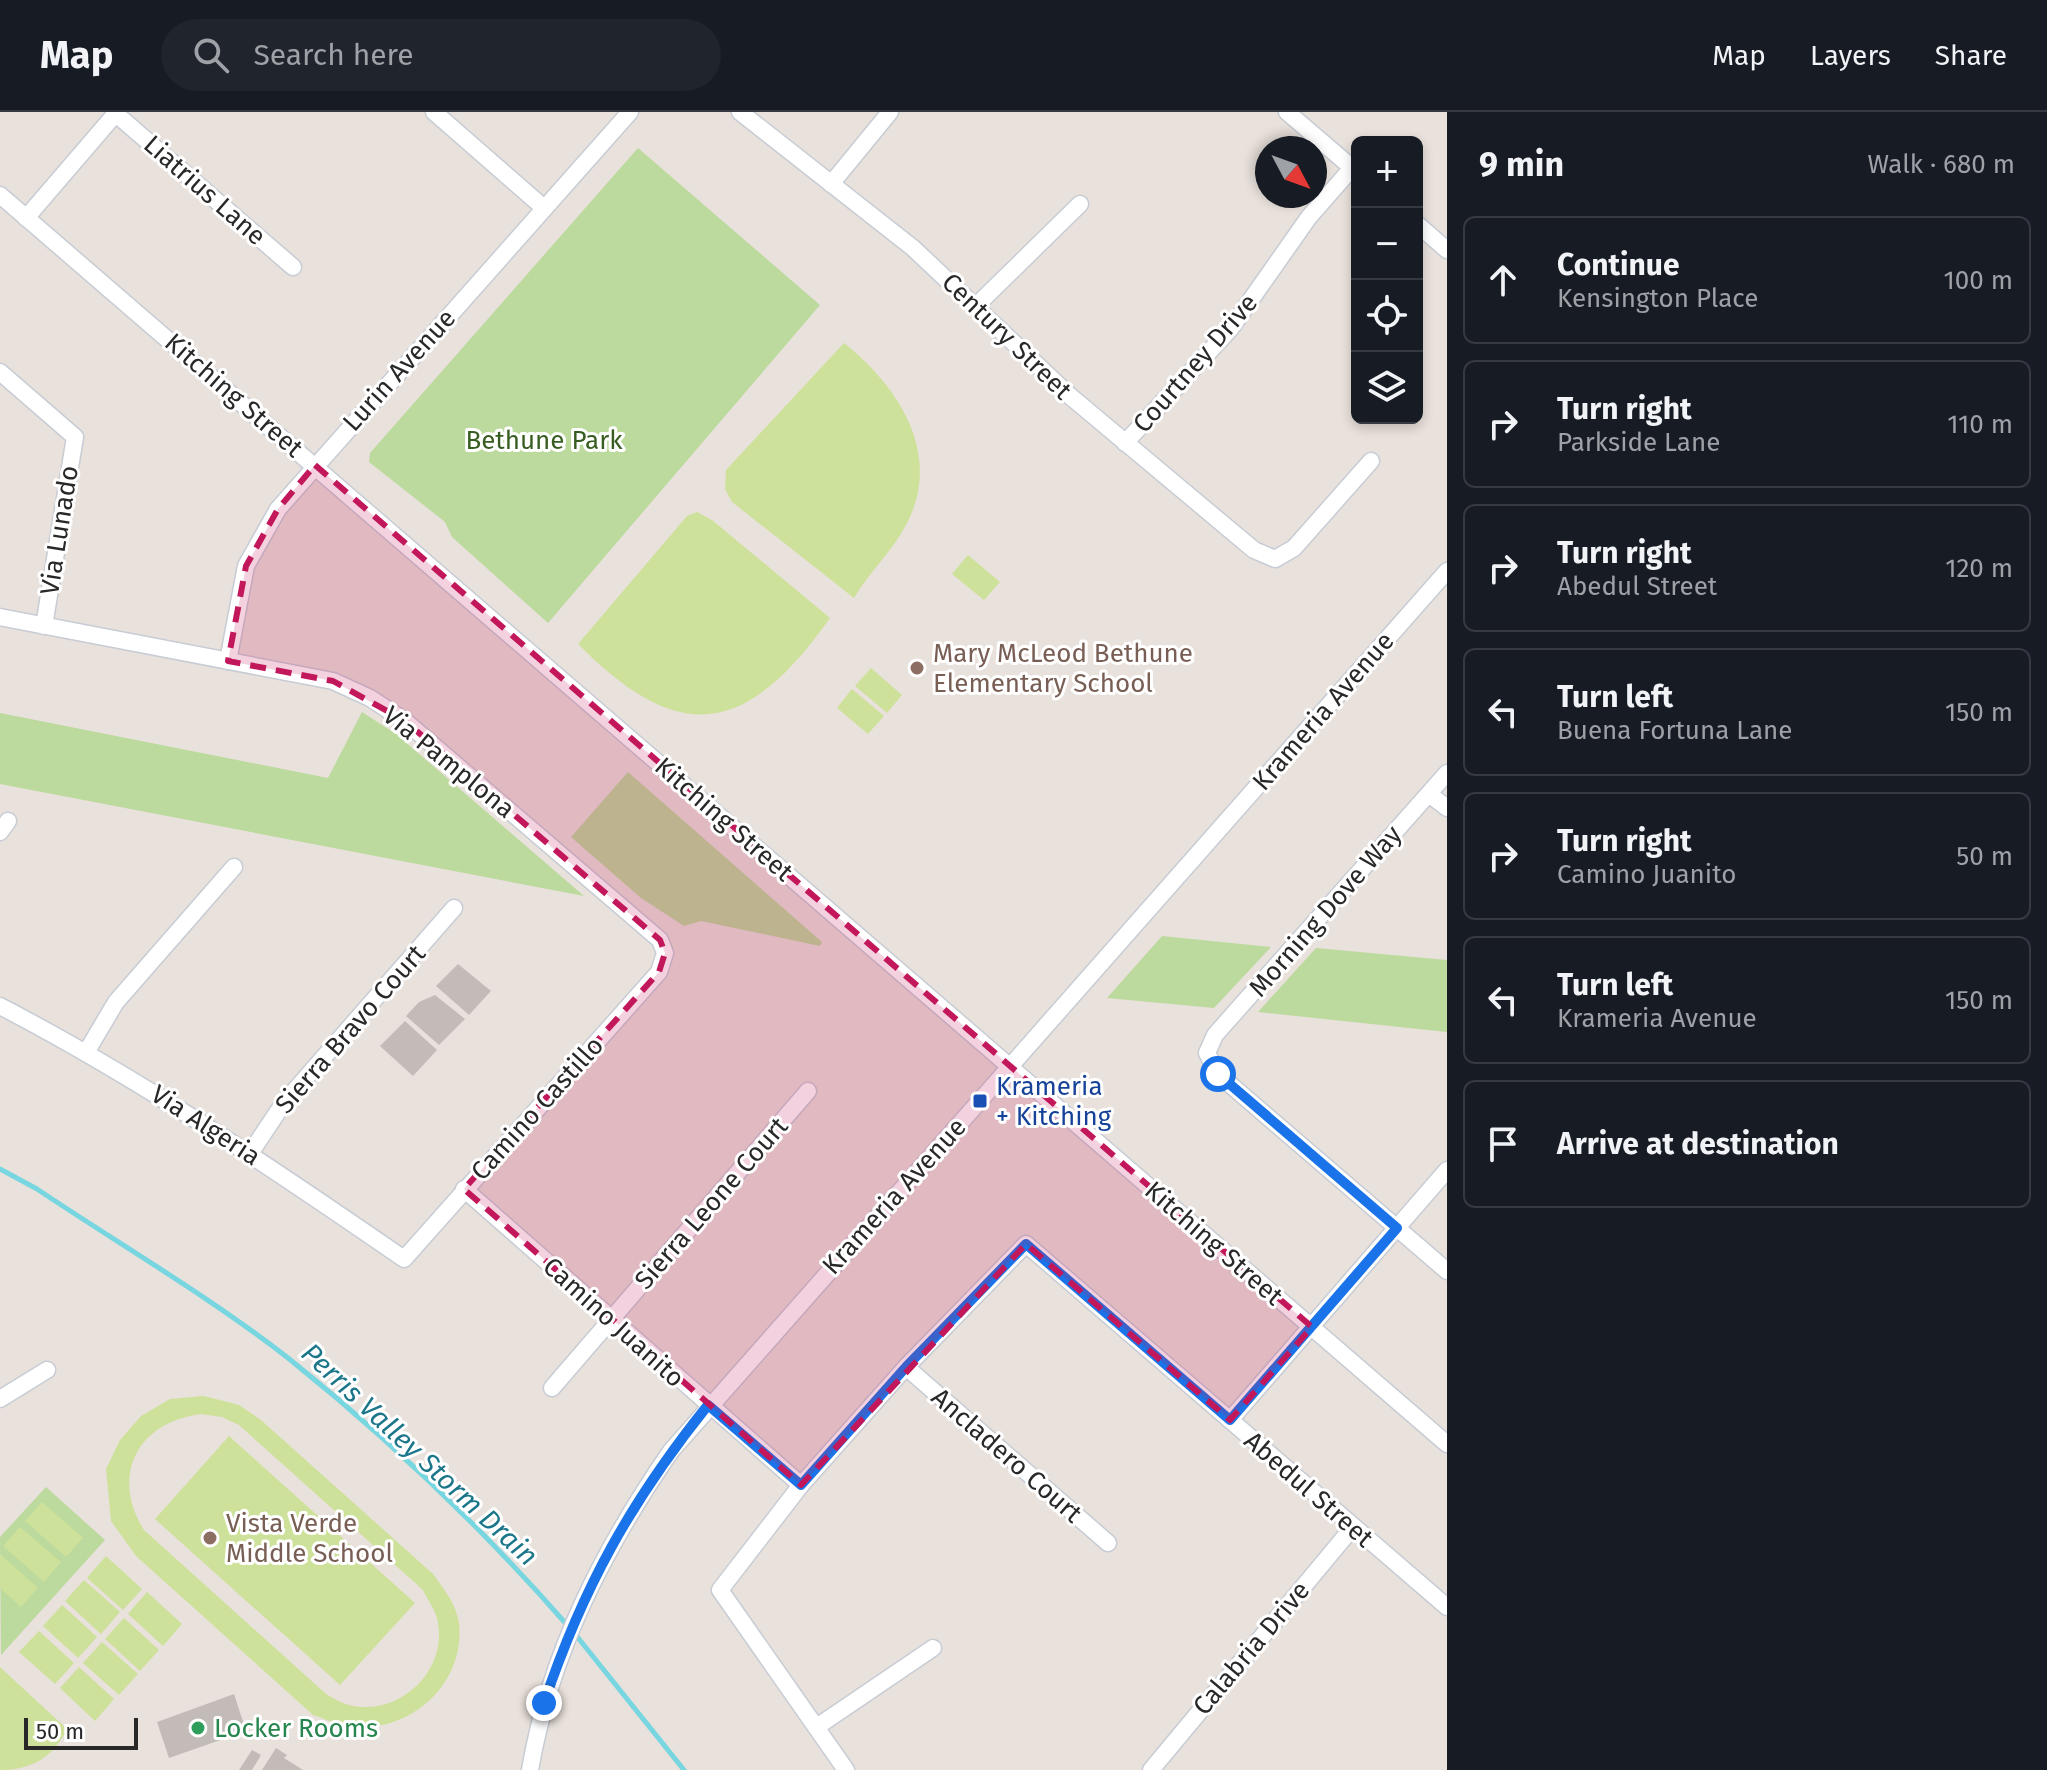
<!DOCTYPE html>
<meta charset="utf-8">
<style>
body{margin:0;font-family:"Fira Sans",sans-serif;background:#20242c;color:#f1f3f6}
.controls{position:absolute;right:24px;top:24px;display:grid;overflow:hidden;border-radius:12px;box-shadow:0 4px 12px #0003}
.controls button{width:72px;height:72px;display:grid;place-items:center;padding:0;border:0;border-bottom:2px solid #363941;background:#171b24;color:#f1f3f6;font:40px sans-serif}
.compass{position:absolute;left:1255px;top:24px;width:72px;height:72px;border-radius:50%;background:#171b24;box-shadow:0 4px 12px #0003;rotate:131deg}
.scale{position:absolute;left:24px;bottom:20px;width:114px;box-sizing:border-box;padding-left:8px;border:4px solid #282828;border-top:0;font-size:22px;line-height:28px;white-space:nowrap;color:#282828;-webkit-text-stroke:6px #fff;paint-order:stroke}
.stop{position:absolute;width:24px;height:24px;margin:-18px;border:6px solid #1a73e8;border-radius:50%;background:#fff}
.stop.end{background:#1a73e8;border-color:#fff;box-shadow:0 2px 8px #0008}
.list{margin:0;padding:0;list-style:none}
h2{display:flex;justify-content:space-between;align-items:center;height:104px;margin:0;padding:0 32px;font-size:34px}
h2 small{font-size:26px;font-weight:400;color:#9ea1a6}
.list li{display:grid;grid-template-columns:52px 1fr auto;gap:24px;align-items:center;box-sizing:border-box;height:128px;margin:0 16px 16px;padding:0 16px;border:2px solid #363941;border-radius:12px}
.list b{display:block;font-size:30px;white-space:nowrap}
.list p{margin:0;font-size:26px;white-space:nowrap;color:#9ea1a6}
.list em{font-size:26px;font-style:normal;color:#9ea1a6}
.icon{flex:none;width:44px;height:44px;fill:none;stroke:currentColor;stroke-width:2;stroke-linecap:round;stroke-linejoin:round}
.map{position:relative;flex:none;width:1447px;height:1658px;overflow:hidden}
header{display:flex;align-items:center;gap:48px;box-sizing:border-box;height:112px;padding:0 40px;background:#171b24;border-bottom:2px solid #363941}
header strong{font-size:38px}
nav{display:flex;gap:44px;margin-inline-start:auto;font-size:28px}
.search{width:560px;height:72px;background:#20242c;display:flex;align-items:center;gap:20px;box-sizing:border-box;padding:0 28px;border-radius:44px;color:#9ea1a6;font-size:30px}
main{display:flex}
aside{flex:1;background:#171b24}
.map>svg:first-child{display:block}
.green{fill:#bcda9d}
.pitch{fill:#cee19a;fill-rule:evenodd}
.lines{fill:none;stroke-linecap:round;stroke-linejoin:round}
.stream{stroke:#78d6e1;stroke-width:5}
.building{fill:#c2bbb8}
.minor-casing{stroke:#c7ccd5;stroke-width:19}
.minor{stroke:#fff;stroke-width:16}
.route{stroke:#1a73e8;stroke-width:10}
.marked{fill:#c2185b;fill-opacity:0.2;stroke:#c2185b;stroke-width:6;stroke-dasharray:16 10;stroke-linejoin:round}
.education-dot{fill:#8d6e63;stroke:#fff;stroke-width:3}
.transit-dot{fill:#1a4fb4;stroke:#fff;stroke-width:3}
.leisure-dot{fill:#2e9e5b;stroke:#fff;stroke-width:3}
.labels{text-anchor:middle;stroke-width:6;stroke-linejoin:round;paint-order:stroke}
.street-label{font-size:26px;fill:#282828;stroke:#fff}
.park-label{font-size:26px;fill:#375d21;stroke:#fff}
.education-label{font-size:26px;fill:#785e54;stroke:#fff;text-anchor:start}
.transit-label{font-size:26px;fill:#164399;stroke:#fff;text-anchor:start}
.leisure-label{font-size:26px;fill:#27864d;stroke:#fff;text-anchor:start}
.water-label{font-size:28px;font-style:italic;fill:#1b768a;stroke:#fff}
</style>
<header>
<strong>Map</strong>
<div class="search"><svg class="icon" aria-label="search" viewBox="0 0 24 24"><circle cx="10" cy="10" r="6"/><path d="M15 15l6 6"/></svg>Search here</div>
<nav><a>Map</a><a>Layers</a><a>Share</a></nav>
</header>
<main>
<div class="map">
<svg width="1447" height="1658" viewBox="0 0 1447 1658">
<rect width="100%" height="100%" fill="#e9e1db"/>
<!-- green -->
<g class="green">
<path d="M 638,36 L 820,193 L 548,511 L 452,425 L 445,410 L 369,350 L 370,341 Z"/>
<path d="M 362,600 L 396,622 L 584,784 L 0,672 L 0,601 L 328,666 Z"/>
<path d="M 628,660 L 822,830 L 820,834 L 701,809 L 684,814 L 641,786 L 571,725 Z"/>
<path d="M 1162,824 L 1271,835 L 1214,896 L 1107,886 Z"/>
<path d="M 1316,836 L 1447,848 L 1447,920 L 1258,900 Z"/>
<path d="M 46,1375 L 105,1428 L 1,1543 L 0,1425 Z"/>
</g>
<!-- pitch -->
<g class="pitch">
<path d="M 844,231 C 898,274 943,341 907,411 C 893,439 869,460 854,486 L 732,390 L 725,377 L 726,358 Z"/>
<path d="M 697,400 L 712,408 L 830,506 C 747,623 681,636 578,532 L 687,404 Z"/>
<path d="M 968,443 L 1000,470 L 984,488 L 952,462 Z"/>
<path d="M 871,556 L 902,583 L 887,601 L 855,574 Z"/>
<path d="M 852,577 L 884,604 L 868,622 L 837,596 Z"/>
<path d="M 204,1284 L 239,1293 L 261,1308 L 433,1462 C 444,1477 456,1492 459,1511 C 466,1575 404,1626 343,1613 C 333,1611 323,1606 313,1603 L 136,1444 L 111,1409 L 106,1357 L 120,1328 L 141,1304 L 170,1287 ZM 201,1302 L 222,1305 L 239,1313 L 423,1478 C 427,1487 434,1496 437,1506 C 450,1557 400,1606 349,1593 C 341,1591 333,1586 326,1582 L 144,1418 C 110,1364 137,1310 201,1302 Z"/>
<path d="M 229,1324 L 415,1491 L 340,1573 L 155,1407 Z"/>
<path d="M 42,1390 L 83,1426 L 66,1445 L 25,1409 Z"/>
<path d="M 20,1415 L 61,1450 L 44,1470 L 3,1434 Z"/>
<path d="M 0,1442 L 38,1476 L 21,1495 L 0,1476 Z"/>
<path d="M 106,1444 L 142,1477 L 123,1498 L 87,1466 Z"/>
<path d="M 84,1468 L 120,1500 L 101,1522 L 65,1489 Z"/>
<path d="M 147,1480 L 182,1512 L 163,1534 L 128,1502 Z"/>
<path d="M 62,1493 L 97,1525 L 78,1546 L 43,1514 Z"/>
<path d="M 124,1506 L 159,1538 L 140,1559 L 105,1527 Z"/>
<path d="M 39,1519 L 74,1551 L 55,1572 L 19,1540 Z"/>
<path d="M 102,1530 L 138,1562 L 119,1583 L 83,1551 Z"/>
<path d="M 0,1555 L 67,1617 C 53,1646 30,1658 0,1658 Z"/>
<path d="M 79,1555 L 114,1587 L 95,1609 L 60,1576 Z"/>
</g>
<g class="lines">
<!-- stream -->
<g class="stream">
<path d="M 0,1057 L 37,1077 C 119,1132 210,1185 288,1246 C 388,1326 484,1418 568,1514"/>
<path d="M 575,1522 L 684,1658"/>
</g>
</g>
<!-- building -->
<g class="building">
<path d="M 458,852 L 491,879 L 469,903 L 436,874 Z"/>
<path d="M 435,883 L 465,907 L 439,933 L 406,904 L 419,890 Z"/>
<path d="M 405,909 L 437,938 L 413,964 L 380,934 Z"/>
<path d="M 234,1582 L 246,1619 L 169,1646 L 157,1610 Z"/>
<path d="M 276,1636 L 287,1643 L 284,1646 L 303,1658 L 262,1658 Z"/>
<path d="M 252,1638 L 261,1643 L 252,1658 L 239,1658 Z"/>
</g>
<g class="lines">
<!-- minor casing -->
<g class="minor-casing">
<g id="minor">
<path d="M 434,0 L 544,96"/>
<path d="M 740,0 L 913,136 L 1070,284 L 1254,438 L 1275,447 L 1294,436 L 1371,349"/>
<path d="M 1287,0 L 1357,60"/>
<path d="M 116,2 L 293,155"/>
<path d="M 831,72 L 890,0"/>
<path d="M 0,83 L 1447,1332"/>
<path d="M 26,106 L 117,0"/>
<path d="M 1417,112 L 1447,138"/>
<path d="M 976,194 L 1080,92"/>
<path d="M 0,260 L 75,325 L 44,514"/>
<path d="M 1125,331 L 1231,216 L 1309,105 L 1352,56"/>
<path d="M 0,505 L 333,569 L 370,586 L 405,609 L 660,828 L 665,841 L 659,860 L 404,1147 C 272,1056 142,968 0,894"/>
<path d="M 228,549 L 246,454 L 278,397 L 630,0"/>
<path d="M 1447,661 L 1215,923 L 1207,941 L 1218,962 L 1447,1159"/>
<path d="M 1429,682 L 1447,696"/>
<path d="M 0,720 L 8,709"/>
<path d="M 87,939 L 116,890 L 234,755"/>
<path d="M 251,1040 L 283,992 L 454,796"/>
<path d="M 464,1077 L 801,1373"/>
<path d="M 906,1255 L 1108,1431"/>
<path d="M 552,1276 L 808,979"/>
<path d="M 0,1287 L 47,1258"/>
<path d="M 1230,1308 L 1447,1058"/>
<path d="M 818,1614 L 933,1536"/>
<path d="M 530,1658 C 550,1541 604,1436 671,1339 L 1447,459"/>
<path d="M 846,1658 L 720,1478 L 801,1373 L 906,1255 L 1026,1132 L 1447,1495"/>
<path d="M 1151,1658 L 1353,1415"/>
</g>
</g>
<!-- minor -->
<use href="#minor" class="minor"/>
</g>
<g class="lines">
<!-- route -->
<path class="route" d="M 544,1591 C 583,1475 631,1389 708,1293 L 801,1373 L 906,1255 L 1026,1132 L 1230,1308 L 1397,1116 L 1218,962"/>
</g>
<!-- marked area -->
<path class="marked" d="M 315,353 L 1312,1215 L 1230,1308 L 1026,1132 L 801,1373 L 464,1077 L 659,860 L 665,841 L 660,828 L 405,609 L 333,569 L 228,549 L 246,454 L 278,397 Z"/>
<!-- markers -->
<g class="education-dot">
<circle cx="917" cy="556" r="8"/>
<circle cx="210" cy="1426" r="8"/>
</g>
<rect class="transit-dot" x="972" y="981" width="16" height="16" rx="4"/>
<circle class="leisure-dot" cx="198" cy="1616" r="8"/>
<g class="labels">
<!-- street labels -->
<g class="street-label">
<text transform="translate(205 78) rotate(41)" y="9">Liatrius Lane</text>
<text transform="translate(1007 224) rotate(44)" y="9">Century Street</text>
<text transform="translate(1195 251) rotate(-49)" y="9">Courtney Drive</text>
<text transform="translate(399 258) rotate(-48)" y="9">Lurin Avenue</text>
<text transform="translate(234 283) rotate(41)" y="9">Kitching Street</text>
<text transform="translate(59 418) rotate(-81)" y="9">Via Lunado</text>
<text transform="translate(1323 599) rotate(-49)" y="9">Krameria Avenue</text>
<text transform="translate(449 650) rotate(39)" y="9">Via Pamplona</text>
<text transform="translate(724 707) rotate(41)" y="9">Kitching Street</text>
<text transform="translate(1325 799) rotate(-49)" y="9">Morning Dove Way</text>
<text transform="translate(350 917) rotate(-49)" y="9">Sierra Bravo Court</text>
<text transform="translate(537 996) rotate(-48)" y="9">Camino Castillo</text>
<text transform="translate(206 1013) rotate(33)" y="9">Via Algeria</text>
<text transform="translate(894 1084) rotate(-48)" y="9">Krameria Avenue</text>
<text transform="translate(711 1091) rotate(-49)" y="9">Sierra Leone Court</text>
<text transform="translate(1214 1131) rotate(41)" y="9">Kitching Street</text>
<text transform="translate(614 1210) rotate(42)" y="9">Camino Juanito</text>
<text transform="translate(1007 1343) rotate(41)" y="9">Ancladero Court</text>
<text transform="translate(1309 1377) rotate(41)" y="9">Abedul Street</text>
<text transform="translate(1251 1536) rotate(-50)" y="9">Calabria Drive</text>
</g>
<!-- park labels -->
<g class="park-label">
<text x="544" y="337">Bethune Park</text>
</g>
<!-- education labels -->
<g class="education-label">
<text x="933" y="550">Mary McLeod Bethune<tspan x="933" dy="30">Elementary School</tspan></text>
<text x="226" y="1420">Vista Verde<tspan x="226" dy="30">Middle School</tspan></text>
</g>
<!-- transit labels -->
<g class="transit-label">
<text x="996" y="983">Krameria<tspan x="996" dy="30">+ Kitching</tspan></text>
</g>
<!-- leisure labels -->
<g class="leisure-label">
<text x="214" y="1625">Locker Rooms</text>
</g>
<!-- water labels -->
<g class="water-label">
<text transform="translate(420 1342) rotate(43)" y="10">Perris Valley Storm Drain</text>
</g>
</g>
</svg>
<div class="controls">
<button>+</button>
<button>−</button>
<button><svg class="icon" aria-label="locate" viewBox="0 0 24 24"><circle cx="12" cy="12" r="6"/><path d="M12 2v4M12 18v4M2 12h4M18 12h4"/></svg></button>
<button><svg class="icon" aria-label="layers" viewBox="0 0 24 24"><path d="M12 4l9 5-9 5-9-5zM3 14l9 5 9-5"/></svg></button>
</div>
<svg class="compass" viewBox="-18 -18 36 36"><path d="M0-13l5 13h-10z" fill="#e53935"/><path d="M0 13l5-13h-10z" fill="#9ea1a6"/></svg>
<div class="scale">50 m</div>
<div class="stop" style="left:1218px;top:962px"></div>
<div class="stop end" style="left:544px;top:1591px"></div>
</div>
<aside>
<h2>9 min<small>Walk · 680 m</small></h2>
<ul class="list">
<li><svg class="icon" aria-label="ahead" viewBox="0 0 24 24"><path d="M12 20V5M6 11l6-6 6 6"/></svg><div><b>Continue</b><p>Kensington Place</p></div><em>100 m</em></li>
<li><svg class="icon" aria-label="right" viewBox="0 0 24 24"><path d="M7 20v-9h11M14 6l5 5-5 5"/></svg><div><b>Turn right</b><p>Parkside Lane</p></div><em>110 m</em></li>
<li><svg class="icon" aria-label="right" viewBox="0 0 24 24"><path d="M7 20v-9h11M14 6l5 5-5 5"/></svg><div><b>Turn right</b><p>Abedul Street</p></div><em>120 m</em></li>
<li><svg class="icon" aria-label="left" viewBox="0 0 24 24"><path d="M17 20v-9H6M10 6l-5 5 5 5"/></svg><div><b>Turn left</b><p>Buena Fortuna Lane</p></div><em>150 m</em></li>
<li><svg class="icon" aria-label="right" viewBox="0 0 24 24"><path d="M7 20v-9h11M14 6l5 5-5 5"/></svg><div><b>Turn right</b><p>Camino Juanito</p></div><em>50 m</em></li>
<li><svg class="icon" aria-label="left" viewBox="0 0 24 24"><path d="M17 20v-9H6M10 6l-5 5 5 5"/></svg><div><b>Turn left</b><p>Krameria Avenue</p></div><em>150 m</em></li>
<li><svg class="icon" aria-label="arrive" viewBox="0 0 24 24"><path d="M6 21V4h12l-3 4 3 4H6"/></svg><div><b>Arrive at destination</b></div></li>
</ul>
</aside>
</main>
